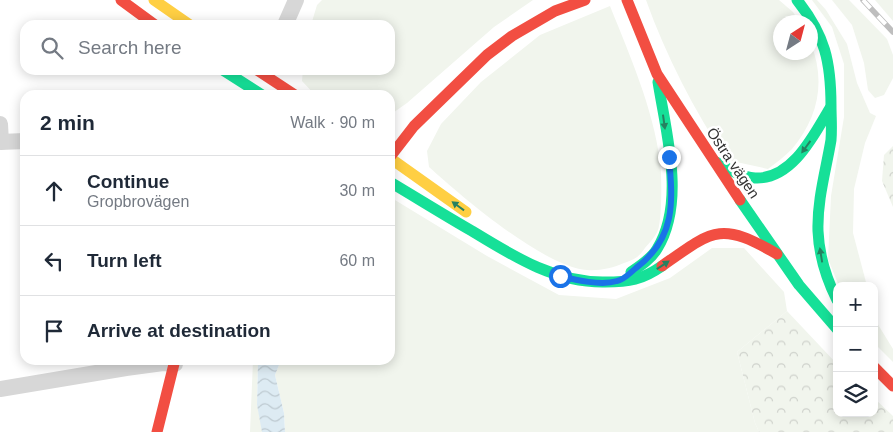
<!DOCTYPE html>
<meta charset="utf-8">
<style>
body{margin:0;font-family:Helvetica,sans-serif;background:#f2f2f3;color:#1f2937}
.controls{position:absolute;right:15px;bottom:15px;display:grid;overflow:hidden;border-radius:10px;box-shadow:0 2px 12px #0003}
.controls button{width:45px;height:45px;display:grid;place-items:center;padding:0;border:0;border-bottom:1px solid #e0e1e3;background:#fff;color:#1f2937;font:25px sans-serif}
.compass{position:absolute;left:773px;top:15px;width:45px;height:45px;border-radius:50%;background:#fff;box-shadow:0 2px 12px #0003;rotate:36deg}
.stop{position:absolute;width:15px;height:15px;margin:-11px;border:4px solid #1a73e8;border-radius:50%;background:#fff}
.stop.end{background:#1a73e8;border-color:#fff;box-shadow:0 1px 5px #0008}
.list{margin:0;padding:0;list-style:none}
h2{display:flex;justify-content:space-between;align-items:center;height:65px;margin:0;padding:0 20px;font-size:21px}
h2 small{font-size:16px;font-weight:400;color:#747a83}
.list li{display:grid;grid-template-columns:32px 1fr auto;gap:15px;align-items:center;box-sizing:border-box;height:70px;padding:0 20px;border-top:1px solid #e0e1e3}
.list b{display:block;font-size:19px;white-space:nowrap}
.list p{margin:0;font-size:16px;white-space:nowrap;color:#747a83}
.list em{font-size:16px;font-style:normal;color:#747a83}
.icon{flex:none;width:28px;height:28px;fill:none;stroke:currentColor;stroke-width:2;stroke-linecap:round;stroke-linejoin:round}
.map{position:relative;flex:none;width:893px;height:432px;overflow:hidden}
.search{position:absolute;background:#fff;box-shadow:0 2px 12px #0003;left:20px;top:20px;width:375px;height:55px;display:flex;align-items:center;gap:12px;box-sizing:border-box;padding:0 18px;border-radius:15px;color:#747a83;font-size:19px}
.panel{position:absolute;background:#fff;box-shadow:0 2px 12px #0003;left:20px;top:90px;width:375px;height:275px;border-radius:15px}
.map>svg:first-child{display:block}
.green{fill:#f1f5ed}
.forest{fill:url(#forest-crowns)}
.water{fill:url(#water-waves)}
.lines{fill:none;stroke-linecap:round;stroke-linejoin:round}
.street{stroke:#d7d7d7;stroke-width:16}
.fast{stroke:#16e098;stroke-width:11}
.slow{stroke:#ffcf43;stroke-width:11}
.jam{stroke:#f24e42;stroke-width:11}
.rail-casing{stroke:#bebebe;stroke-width:5.5}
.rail{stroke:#fff;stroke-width:4;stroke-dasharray:11;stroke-linecap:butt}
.oneway{fill:#268160}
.route{stroke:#1a73e8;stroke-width:6}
.labels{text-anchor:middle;stroke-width:5;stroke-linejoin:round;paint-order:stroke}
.street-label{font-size:15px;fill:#333;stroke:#fff}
</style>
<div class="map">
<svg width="893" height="432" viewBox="0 0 893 432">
<defs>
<pattern id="forest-crowns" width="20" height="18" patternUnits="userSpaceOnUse" patternTransform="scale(1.25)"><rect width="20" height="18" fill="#f1f5ed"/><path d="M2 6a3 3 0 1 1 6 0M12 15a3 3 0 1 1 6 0" fill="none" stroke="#cfd2cc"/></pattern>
<pattern id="water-waves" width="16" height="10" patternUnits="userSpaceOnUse" patternTransform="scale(1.25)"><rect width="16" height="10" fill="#ddebf3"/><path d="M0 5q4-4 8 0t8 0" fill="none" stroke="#becad1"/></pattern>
</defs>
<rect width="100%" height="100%" fill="#fff"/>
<!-- green -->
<g class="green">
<path d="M 322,0 L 533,0 L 494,27 L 407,103 L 390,115 L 390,95 L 315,95 L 302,81 L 303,70 L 390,70 L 390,25 L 311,25 L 317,5 Z"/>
<path d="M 646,0 L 779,0 L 793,12 L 799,22 L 780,22 L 780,52 L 810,52 L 811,44 C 826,82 818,118 792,149 C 785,156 776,163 768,169 L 727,160 C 694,110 666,56 646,0 Z"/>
<path d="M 812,0 L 817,0 L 826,10 L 847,44 L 857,83 L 870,113 L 876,116 L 865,143 L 854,189 L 853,233 L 867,286 L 839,286 L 828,259 L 831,196 L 844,117 L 844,64 L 832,27 Z"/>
<path d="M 832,0 L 849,0 L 887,39 L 893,55 L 893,78 L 884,95 L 875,98 L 868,90 L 864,63 L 852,25 Z"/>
<path d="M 875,0 L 893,0 L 893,21 Z"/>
<path d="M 610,6 C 630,56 653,108 660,161 C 662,174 662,219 658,230 C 656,236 649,243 645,248 C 638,258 635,259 624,263 C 613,268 599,271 587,270 C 544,267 462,197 429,167 L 427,151 L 441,124 L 481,82 L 540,35 Z"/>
<path d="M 390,197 L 487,256 L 559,295 L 616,299 L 670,278 L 712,248 L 744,248 L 784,292 L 787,311 L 737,352 L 755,423 L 759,432 L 285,432 L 284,413 L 275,375 L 281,360 L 390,360 Z"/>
<path d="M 874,318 L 893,349 L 893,362 L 874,343 Z"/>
<path d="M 253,360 L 258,360 L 257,405 L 263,430 L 262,432 L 250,432 Z"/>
</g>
<!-- forest -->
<g class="forest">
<path d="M 893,146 L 893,207 L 882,181 L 884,155 Z"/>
<path d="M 787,311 L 837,364 L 837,413 L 874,413 L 874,398 L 893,416 L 893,432 L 759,432 L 755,423 L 737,352 Z"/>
</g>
<!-- water -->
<path class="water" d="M 258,360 L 281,360 L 275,375 L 284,413 L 285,432 L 262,432 L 257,405 Z"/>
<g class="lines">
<!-- street -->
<g class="street">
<path d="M 285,25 L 296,0"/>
<path d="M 0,124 L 1,142"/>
<path d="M 0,142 L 25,141"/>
<path d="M 0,389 L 126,368 L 163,363 L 175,364"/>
</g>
<!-- fast -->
<g class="fast">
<path d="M 797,0 C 825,35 831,62 831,106 C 831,117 832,128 831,140 C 826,170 817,200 818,231 C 819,255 826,278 837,300"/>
<path d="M 223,70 L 262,95"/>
<path d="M 716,162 C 728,169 741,177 755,178 C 792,180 814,135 830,108"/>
<path d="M 390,182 C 417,198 444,215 472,231 C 513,256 555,283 605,282 C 629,282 642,280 662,266"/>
<path d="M 740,200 L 799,285 L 837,329"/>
<path d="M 631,272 C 640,266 651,259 657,249 C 686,202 666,133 658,82"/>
</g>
<!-- slow -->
<g class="slow">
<path d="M 154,0 L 190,25"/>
<path d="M 390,158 L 466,212"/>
</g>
<!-- jam -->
<g class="jam">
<path d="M 121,0 L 155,25"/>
<path d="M 627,0 L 657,74 L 740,200"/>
<path d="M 257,70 L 295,95"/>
<path d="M 390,157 L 414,126 L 487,55 L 512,36 L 555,11 L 585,0"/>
<path d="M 662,266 C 713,230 720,221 777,254"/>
<path d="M 874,367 L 893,386"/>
<path d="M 157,432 L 175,360"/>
</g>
<!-- rail casing -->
<g class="rail-casing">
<path id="rail" d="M 863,0 L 893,32"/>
</g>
<!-- rail -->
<use href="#rail" class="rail"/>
</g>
<!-- one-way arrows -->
<defs><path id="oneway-solid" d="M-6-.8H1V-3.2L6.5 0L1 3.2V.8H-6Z" transform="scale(1.25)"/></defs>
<g class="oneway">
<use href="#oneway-solid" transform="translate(664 122) rotate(82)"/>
<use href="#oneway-solid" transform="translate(806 147) rotate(126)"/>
<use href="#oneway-solid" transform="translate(458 206) rotate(-144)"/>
<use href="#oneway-solid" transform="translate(821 255) rotate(-99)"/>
<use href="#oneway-solid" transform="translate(663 265) rotate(-33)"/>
</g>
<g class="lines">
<!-- route -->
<path class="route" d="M 560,276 C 576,280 601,286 617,281 C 624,280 631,272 636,268 C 676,238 673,202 669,157"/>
</g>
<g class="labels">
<!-- street labels -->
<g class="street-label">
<text transform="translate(733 163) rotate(56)" y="5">Östra vägen</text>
</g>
</g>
</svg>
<div class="controls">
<button>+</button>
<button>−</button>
<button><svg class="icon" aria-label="layers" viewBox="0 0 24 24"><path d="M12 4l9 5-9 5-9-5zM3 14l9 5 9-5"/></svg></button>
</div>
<svg class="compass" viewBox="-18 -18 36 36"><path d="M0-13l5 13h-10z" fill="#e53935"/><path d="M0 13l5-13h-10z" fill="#747a83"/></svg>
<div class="stop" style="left:560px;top:276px"></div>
<div class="stop end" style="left:669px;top:157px"></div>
<div class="search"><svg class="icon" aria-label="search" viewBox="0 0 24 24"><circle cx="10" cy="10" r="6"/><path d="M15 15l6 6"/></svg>Search here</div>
<section class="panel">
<h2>2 min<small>Walk · 90 m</small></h2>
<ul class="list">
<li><svg class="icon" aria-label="ahead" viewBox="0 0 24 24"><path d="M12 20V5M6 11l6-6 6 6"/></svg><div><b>Continue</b><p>Gropbrovägen</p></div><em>30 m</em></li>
<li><svg class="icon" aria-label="left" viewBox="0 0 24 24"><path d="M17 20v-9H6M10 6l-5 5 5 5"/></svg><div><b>Turn left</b></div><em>60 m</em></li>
<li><svg class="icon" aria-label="arrive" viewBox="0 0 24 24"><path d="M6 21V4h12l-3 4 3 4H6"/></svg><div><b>Arrive at destination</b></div></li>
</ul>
</section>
</div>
